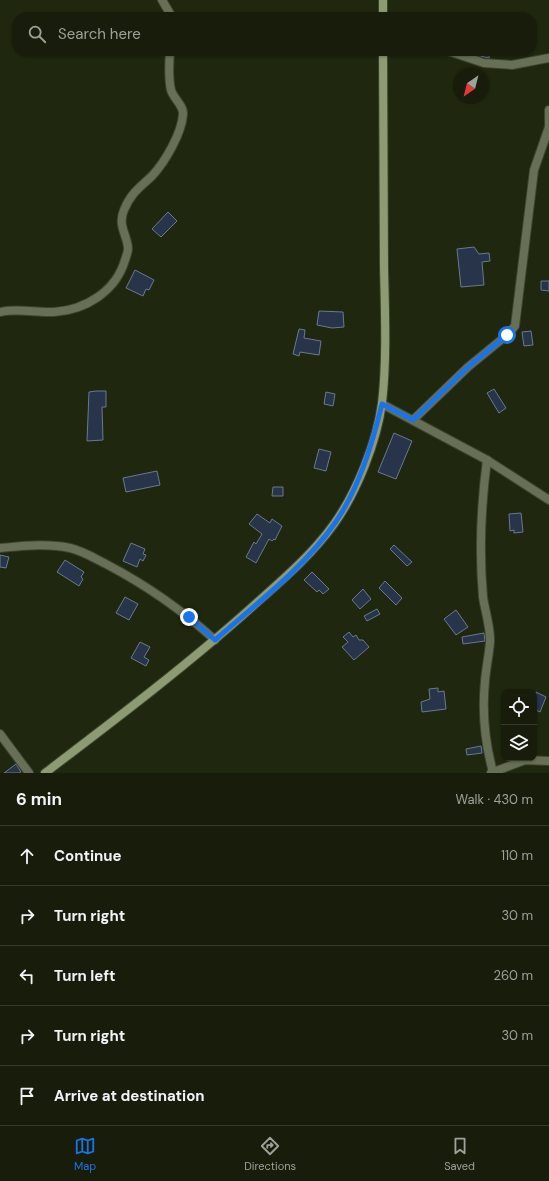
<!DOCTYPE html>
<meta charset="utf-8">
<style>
body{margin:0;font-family:"DM Sans",sans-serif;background:#202613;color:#f1f3f6}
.controls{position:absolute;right:12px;bottom:12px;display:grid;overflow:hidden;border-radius:8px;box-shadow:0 1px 3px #0004}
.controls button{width:36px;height:36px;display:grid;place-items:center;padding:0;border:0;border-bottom:1px solid #363b2b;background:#171d0a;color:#f1f3f6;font:20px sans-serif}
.compass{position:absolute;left:453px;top:68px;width:36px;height:36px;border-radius:50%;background:#171d0a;box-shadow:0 1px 3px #0004;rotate:215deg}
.stop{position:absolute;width:12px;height:12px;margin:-9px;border:3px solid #1a73e8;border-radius:50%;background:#fff}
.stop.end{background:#1a73e8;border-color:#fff;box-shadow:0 1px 4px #0008}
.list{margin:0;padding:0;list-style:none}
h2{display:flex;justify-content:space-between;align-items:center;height:52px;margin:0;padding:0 16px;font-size:17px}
h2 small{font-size:13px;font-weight:400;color:#9ea29c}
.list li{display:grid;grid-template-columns:26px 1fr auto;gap:12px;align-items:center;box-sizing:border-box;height:60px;padding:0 16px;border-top:1px solid #363b2b}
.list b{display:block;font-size:15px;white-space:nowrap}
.list em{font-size:13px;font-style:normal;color:#9ea29c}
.icon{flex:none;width:22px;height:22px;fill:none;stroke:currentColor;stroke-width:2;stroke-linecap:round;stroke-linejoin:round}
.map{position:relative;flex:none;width:549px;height:773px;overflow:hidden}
.search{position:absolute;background:#171d0a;box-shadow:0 1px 3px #0004;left:12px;right:12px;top:12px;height:44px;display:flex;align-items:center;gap:10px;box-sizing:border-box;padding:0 14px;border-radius:16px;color:#9ea29c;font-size:15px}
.sheet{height:352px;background:#171d0a}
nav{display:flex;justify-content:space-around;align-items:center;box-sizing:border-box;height:56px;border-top:1px solid #363b2b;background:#171d0a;font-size:11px;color:#9ea29c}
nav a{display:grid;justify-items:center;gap:2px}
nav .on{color:#1a73e8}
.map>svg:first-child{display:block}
.building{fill:#27344a;stroke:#6a7992}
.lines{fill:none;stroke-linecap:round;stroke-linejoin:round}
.street-casing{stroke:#3d442d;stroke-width:10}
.secondary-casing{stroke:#3d442d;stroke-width:10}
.street{stroke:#677056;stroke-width:8}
.secondary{stroke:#8d9b72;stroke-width:8}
.route{stroke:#1a73e8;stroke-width:5}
</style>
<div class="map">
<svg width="549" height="773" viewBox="0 0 549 773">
<rect width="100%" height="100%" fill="#1f270e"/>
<!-- building -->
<g class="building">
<path d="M 476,51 L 490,51 L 489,58 L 476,55 Z"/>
<path d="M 168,212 L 177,221 L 161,237 L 152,229 Z"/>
<path d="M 474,247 L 479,254 L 489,253 L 490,261 L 482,262 L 484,285 L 461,287 L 457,249 Z"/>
<path d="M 135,270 L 154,280 L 149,290 L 146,289 L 143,296 L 126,288 Z"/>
<path d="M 541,281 L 549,281 L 549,291 L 541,290 Z"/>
<path d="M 319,311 L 343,312 L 344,327 L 332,328 L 317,325 Z"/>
<path d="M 299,329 L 305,330 L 304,338 L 321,341 L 319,355 L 300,352 L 299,356 L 293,354 Z"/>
<path d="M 531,331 L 533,345 L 524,346 L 522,332 Z"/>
<path d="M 494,389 L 506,408 L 499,413 L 487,393 Z"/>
<path d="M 96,391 L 106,391 L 106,407 L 102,407 L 103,440 L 87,441 L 89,392 Z"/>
<path d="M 326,392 L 335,394 L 333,406 L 324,404 Z"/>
<path d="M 394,433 L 412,441 L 396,479 L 378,472 Z"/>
<path d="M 319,449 L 331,452 L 326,471 L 314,468 Z"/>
<path d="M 157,471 L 160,485 L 126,492 L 123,478 Z"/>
<path d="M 273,487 L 283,487 L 283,496 L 272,496 Z"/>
<path d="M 521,513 L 523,532 L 514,533 L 514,530 L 510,531 L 509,514 Z"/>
<path d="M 257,514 L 270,523 L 272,519 L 282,526 L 275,540 L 274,539 L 272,541 L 269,539 L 256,563 L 246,557 L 254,542 L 256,544 L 262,534 L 249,524 Z"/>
<path d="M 131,543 L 145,549 L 143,554 L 146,555 L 143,561 L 140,559 L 137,567 L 123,561 Z"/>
<path d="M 394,545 L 412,562 L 407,566 L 390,549 Z"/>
<path d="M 0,555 L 9,557 L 6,568 L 0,567 Z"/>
<path d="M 65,560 L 84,572 L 81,577 L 83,579 L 79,586 L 57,572 Z"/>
<path d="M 312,572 L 329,589 L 323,594 L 319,590 L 317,592 L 304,580 Z"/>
<path d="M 385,581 L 402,598 L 396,605 L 379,588 Z"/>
<path d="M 363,589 L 371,599 L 360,609 L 352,600 Z"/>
<path d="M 125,597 L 138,604 L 129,620 L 116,613 Z"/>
<path d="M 377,609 L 380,614 L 367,621 L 364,616 Z"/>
<path d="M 456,610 L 468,627 L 456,635 L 444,619 Z"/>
<path d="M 349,632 L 353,637 L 356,635 L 359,640 L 363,640 L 369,647 L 354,660 L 342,647 L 348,642 L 343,637 Z"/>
<path d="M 484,633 L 485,641 L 463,644 L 462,637 Z"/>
<path d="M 140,642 L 150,647 L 144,657 L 149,660 L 146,666 L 131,658 Z"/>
<path d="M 438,688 L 438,692 L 444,691 L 446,709 L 422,712 L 421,702 L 430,699 L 429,689 Z"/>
<path d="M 536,692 L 546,697 L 540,712 L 534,709 Z"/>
<path d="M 481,746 L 482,753 L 467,755 L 466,749 Z"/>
<path d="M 16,764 L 21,772 L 19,773 L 4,773 Z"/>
</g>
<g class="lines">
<!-- street casing -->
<g class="street-casing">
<g id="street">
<path d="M 162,0 L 172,17"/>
<path d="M 448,51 L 484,63 L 512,65 L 549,58"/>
<path d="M 0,312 C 19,308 36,313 54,312 C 86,310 116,291 125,260 C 126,257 128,252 128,249 C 128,236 117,226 124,210 C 131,193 139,188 152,176 C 165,162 182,133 183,114 C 184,106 173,98 171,90 C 168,77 169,64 170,51"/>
<path d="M 382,404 L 487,460 L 549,500"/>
<path d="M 413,420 L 468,367 L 507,335 L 515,326 L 534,170 L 549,127 L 549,110"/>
<path d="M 487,460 C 481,505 479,552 483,597 C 485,611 491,629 490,642 C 489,655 486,668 485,681 C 482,711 485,743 493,772"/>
<path d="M 0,548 C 23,546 47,543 70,548 C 83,551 94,558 106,564 C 146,585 182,610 215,640"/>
<path d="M 0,734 L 29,773"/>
<path d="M 491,773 L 525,760 L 549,761"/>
</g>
</g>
<!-- secondary casing -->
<g class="secondary-casing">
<g id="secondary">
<path d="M 383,17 L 383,0"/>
<path d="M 45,773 C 116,719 186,666 252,607 C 281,581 311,556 334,524 C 357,492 377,441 382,403 C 387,360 385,312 384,268 C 384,196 383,123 383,51"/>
</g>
</g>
<!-- street -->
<use href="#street" class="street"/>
<!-- secondary -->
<use href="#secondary" class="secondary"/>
</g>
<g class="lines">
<!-- route -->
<path class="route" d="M 189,617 L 215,640 C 256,604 304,568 335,523 C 359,488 372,445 382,404 L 413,420 L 468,367 L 507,335"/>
</g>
</svg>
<div class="controls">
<button><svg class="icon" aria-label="locate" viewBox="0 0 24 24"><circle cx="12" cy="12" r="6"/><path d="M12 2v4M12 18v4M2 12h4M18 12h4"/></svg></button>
<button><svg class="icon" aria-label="layers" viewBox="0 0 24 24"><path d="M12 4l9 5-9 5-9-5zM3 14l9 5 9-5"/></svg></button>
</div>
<svg class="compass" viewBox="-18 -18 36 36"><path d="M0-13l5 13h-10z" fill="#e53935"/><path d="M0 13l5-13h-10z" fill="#9ea29c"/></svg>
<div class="stop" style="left:507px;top:335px"></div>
<div class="stop end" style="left:189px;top:617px"></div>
<div class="search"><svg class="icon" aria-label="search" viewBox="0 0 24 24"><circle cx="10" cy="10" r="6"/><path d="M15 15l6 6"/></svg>Search here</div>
</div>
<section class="sheet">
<h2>6 min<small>Walk · 430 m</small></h2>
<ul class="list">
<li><svg class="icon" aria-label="ahead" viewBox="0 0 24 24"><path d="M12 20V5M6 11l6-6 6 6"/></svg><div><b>Continue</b></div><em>110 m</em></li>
<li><svg class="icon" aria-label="right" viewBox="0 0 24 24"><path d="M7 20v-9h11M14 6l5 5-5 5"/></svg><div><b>Turn right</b></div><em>30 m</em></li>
<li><svg class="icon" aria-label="left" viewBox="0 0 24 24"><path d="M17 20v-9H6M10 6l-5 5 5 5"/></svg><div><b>Turn left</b></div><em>260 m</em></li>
<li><svg class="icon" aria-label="right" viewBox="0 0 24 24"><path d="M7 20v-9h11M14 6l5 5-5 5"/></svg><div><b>Turn right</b></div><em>30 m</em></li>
<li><svg class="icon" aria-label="arrive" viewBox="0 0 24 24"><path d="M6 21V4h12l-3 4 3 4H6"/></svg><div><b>Arrive at destination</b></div></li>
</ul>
</section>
<nav>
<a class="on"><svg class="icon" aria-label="map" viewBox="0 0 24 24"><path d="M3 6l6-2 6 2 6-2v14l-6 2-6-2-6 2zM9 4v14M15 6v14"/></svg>Map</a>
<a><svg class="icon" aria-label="directions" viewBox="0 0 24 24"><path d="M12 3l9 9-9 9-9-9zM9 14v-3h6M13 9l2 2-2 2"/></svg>Directions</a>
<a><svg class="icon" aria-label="saved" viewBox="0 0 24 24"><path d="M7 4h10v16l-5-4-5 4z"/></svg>Saved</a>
</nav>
